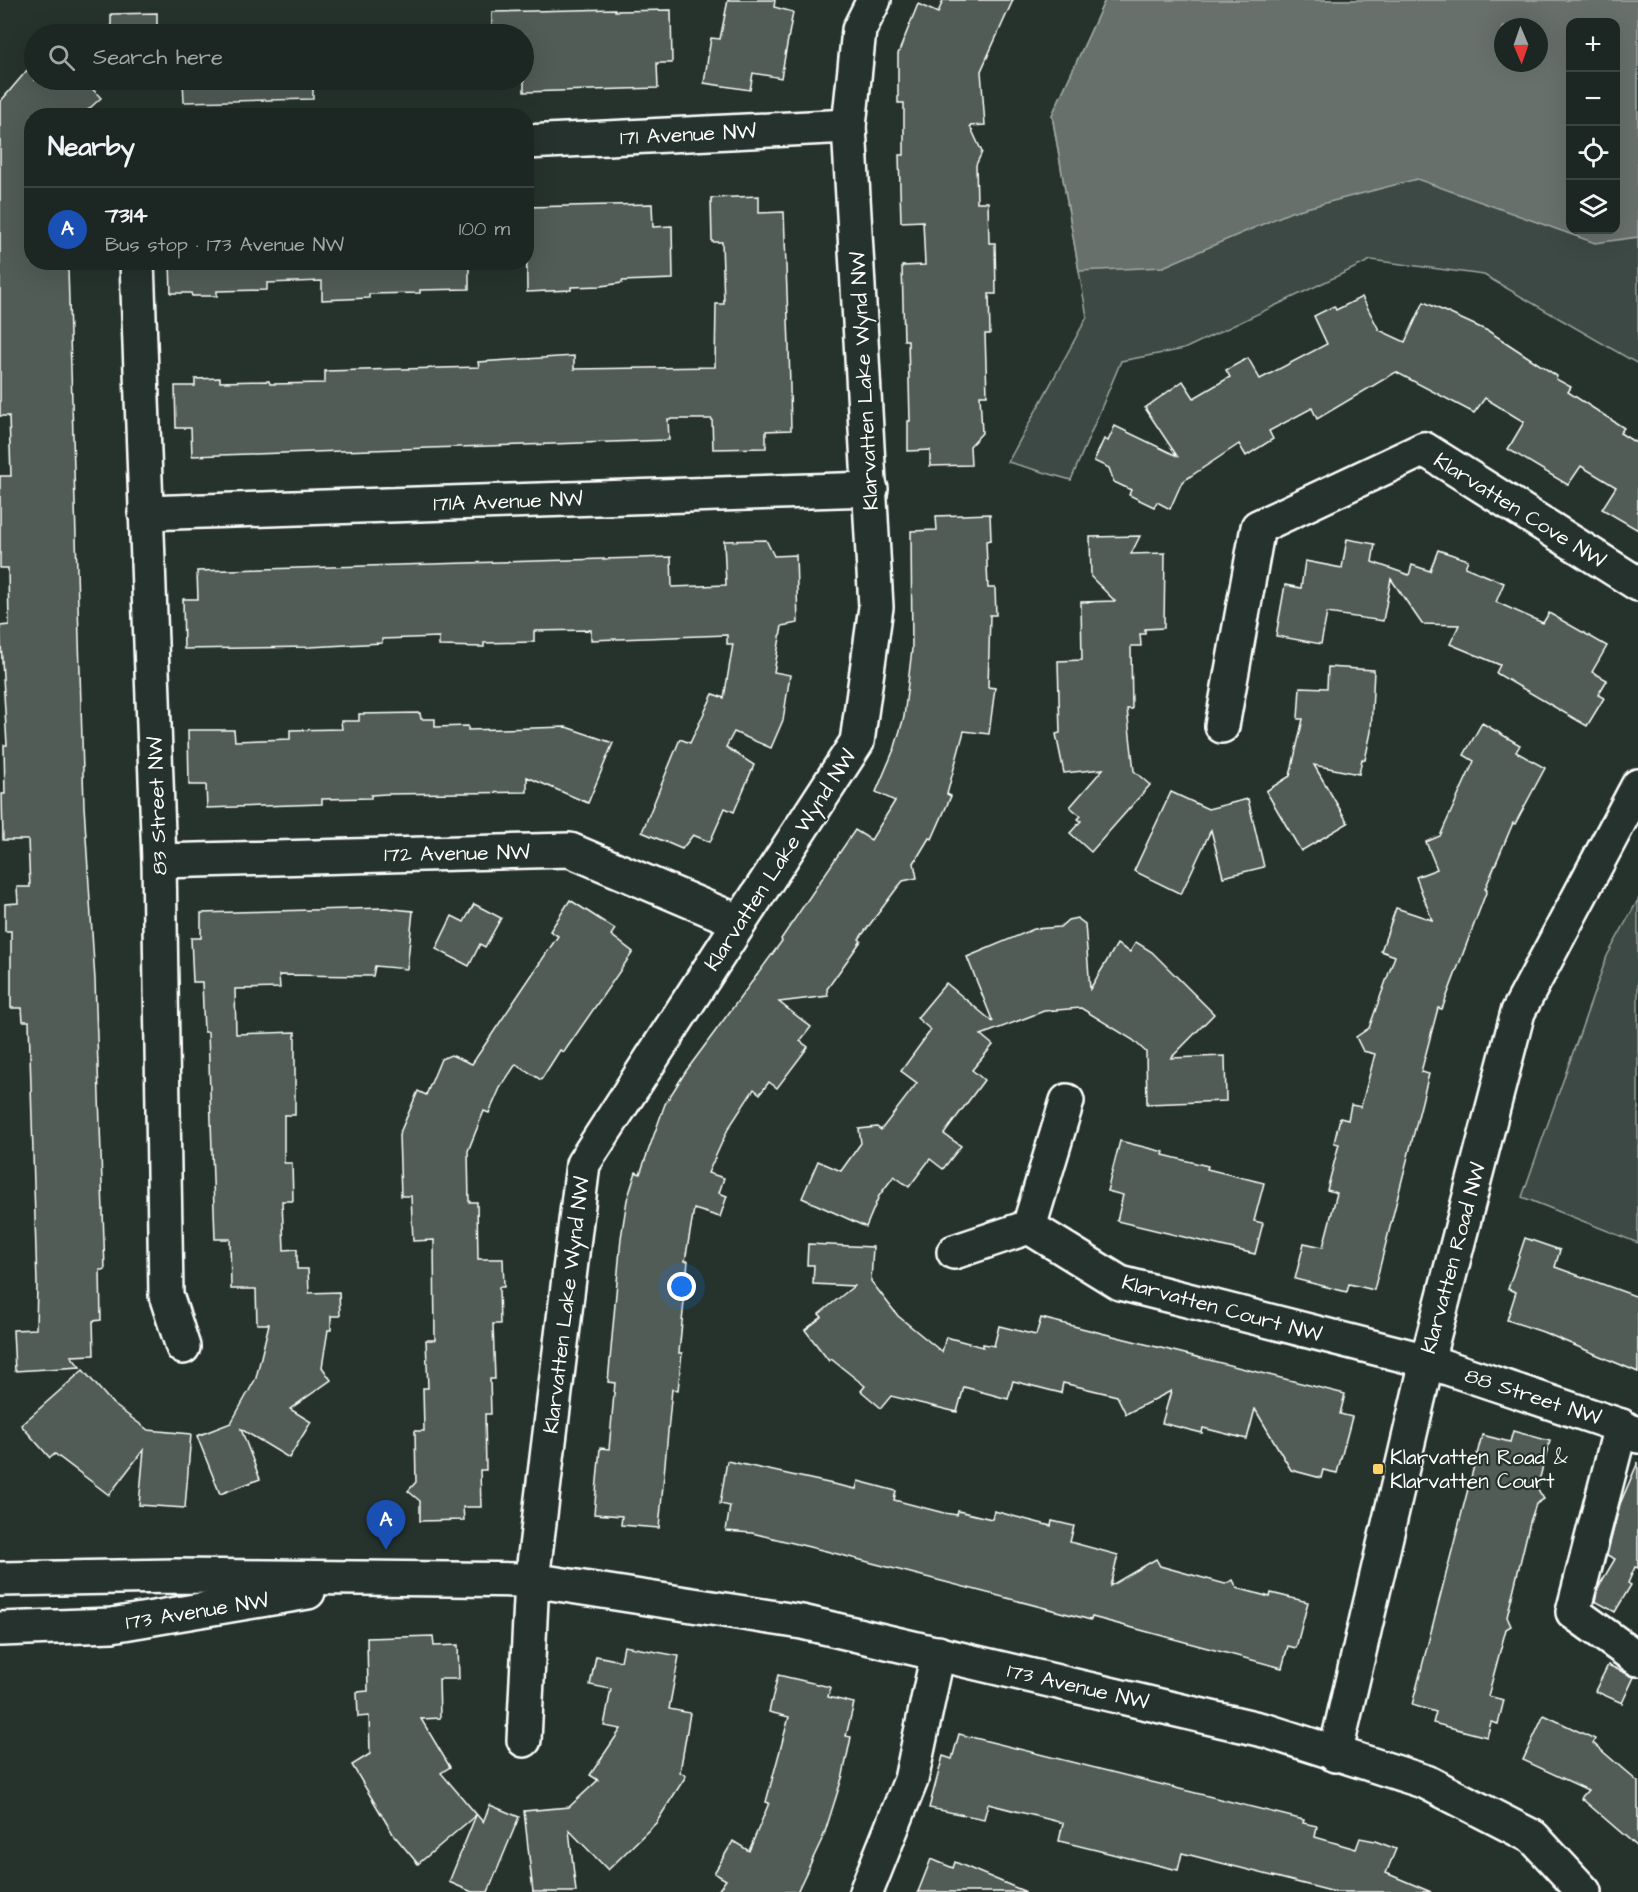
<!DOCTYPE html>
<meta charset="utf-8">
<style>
body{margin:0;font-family:"Architects Daughter",sans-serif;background:#252e2a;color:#f1f3f6}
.controls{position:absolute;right:18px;top:18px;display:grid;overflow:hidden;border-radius:12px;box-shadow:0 6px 24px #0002}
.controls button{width:54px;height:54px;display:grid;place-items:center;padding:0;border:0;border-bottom:2px solid #3a4340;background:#1c2622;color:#f1f3f6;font:30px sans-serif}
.compass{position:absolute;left:1494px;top:18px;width:54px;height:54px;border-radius:50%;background:#1c2622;box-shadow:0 6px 24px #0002;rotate:178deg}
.you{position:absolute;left:682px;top:1287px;width:21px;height:21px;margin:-15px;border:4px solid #fff;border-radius:50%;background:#1a73e8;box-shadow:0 0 0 9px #1a73e833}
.badge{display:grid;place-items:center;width:39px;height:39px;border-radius:50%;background:#0b8043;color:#fff;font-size:20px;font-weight:700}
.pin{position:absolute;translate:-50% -50px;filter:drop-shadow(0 2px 3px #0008)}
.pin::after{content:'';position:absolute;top:32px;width:21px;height:18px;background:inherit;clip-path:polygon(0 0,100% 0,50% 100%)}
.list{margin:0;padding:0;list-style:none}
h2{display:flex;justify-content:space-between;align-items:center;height:78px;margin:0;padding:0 24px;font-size:26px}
h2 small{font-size:20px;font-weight:400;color:#a0a5a5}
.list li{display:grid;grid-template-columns:39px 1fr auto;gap:18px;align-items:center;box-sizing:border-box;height:84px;padding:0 24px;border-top:2px solid #3a4340}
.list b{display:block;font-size:22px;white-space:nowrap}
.list p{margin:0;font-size:20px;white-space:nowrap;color:#a0a5a5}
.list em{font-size:20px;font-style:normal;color:#a0a5a5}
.icon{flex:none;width:33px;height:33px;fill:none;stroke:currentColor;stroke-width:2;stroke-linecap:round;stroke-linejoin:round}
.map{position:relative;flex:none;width:1638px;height:1892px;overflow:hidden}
.search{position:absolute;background:#1c2622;box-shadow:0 6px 24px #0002;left:24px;top:24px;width:510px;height:66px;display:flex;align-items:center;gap:15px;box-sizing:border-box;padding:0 21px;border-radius:33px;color:#a0a5a5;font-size:22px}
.panel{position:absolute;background:#1c2622;box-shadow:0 6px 24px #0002;left:24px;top:108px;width:510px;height:162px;border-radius:24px}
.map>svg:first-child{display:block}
.green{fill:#3e4944;stroke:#9ea4a2;stroke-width:1.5;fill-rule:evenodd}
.water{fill:#67706c;stroke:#a4a9a7;stroke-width:1.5;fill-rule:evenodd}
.building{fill:#515c57;stroke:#fff;stroke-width:1.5}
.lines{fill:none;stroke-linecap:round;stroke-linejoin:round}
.minor-casing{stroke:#fff;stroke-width:38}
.minor{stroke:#26332d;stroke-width:33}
.poi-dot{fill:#ffd166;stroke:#26332d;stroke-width:2}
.labels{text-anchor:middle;stroke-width:4.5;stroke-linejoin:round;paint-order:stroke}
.street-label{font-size:21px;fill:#fff;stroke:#26332d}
.poi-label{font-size:21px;fill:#fff;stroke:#26332d;text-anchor:start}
</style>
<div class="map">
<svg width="1638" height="1892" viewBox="0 0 1638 1892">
<rect width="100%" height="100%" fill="#26332d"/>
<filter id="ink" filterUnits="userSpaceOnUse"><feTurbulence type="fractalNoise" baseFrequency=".0167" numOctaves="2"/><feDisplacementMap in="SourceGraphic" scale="12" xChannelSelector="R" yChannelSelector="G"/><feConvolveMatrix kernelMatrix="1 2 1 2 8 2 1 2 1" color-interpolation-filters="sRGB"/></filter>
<g filter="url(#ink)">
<!-- green -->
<g class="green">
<path d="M 1105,0 L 1638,0 L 1638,364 L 1484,275 L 1371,260 L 1184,349 L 1121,361 L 1071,480 L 1008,462 L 1087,317 L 1052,115 ZM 1570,22 L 1616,22 L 1616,230 L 1570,230 ZM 1503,27 L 1539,27 L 1539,63 L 1503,63 Z"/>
<path d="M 1638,900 L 1638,1243 L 1522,1197 L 1607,956 Z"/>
</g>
<!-- water -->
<path class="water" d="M 1105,0 L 1638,0 L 1638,237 L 1595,243 L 1417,179 L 1291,212 L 1163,267 L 1079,271 L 1052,115 ZM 1570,22 L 1616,22 L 1616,230 L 1570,230 ZM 1503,27 L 1539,27 L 1539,63 L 1503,63 Z"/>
<!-- building -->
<g class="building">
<path d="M 728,0 L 775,0 L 774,7 L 793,12 L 781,78 L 753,73 L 750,90 L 704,83 L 711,38 L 720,39 Z"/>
<path d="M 943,0 L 1013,0 L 981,71 L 985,125 L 970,126 L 982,152 L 976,165 L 977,202 L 988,202 L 989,243 L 995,243 L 996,294 L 989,294 L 990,334 L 985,334 L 987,395 L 980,395 L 982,433 L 970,446 L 971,465 L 930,466 L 930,450 L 908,451 L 908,421 L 910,421 L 908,340 L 904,340 L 902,266 L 925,265 L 923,221 L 901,222 L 899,155 L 904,155 L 904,103 L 898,103 L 898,54 L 918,4 L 938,13 Z"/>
<path d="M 615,9 L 615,11 L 671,10 L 672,63 L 657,63 L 658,88 L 524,92 L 524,34 L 492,34 L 492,12 Z"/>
<path d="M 157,13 L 157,34 L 111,34 L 111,14 Z"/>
<path d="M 34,62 L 34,80 L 84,80 L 101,98 L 81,116 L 32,116 L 32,262 L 67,262 L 68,268 L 84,806 L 95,980 L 105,1270 L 100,1270 L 101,1320 L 93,1321 L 94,1355 L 71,1356 L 80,1367 L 15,1371 L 13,1330 L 36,1329 L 37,1284 L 29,1021 L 23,1021 L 22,1008 L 11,1008 L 11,931 L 5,931 L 5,904 L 18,903 L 17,887 L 30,887 L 28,840 L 3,840 L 2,794 L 5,794 L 4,745 L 7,745 L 0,626 L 9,625 L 8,568 L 0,568 L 0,476 L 11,476 L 9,416 L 0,416 L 0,102 Z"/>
<path d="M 183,80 L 313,80 L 313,99 L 184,102 Z"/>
<path d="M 759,196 L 759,213 L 784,212 L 789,346 L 791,430 L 766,431 L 766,448 L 713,449 L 712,419 L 668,419 L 669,440 L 192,456 L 191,428 L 176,428 L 175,386 L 195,386 L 195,379 L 220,378 L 220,382 L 269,381 L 270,384 L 325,383 L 325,371 L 479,367 L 478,362 L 574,356 L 574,369 L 715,367 L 716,304 L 724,304 L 722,242 L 712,242 L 711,198 Z"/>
<path d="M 652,204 L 653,227 L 672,226 L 673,279 L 622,281 L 622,283 L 601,286 L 571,287 L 571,290 L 527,292 L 526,207 Z"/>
<path d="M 170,262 L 469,262 L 469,289 L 420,290 L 420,293 L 369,294 L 369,298 L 322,300 L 322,281 L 267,283 L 267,290 L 217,291 L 217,296 L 192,296 L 191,293 L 171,293 Z"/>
<path d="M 1362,297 L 1379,330 L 1405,342 L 1424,302 L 1490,332 L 1557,376 L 1556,379 L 1571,387 L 1568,392 L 1624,428 L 1620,433 L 1638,444 L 1638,530 L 1602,509 L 1616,487 L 1581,466 L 1568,485 L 1508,449 L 1524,422 L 1485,398 L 1474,413 L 1396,372 L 1317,419 L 1312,408 L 1269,431 L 1273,439 L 1246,456 L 1239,444 L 1182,482 L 1170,509 L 1157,502 L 1154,507 L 1129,495 L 1131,490 L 1114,482 L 1109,468 L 1094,461 L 1104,439 L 1108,441 L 1115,426 L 1177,456 L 1145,408 L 1183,381 L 1194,398 L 1230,377 L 1226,370 L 1248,358 L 1260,379 L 1327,344 L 1314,316 L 1334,306 L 1336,310 Z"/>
<path d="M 990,514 L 991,540 L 986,541 L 988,588 L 995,588 L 996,615 L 990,615 L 988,687 L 995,688 L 989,734 L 964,731 L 947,794 L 951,796 L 932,839 L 929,838 L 914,863 L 917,878 L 903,881 L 897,888 L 859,939 L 861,941 L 827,989 L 828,996 L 779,1002 L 811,1027 L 800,1041 L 808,1047 L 777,1088 L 769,1082 L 760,1094 L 754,1089 L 728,1129 L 708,1173 L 724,1178 L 719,1193 L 727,1196 L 720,1217 L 694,1209 L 685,1261 L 688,1261 L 679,1353 L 682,1353 L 678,1390 L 672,1389 L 659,1528 L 621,1525 L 622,1516 L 594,1514 L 600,1448 L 609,1449 L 615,1383 L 608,1382 L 621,1238 L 627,1200 L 636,1172 L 640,1174 L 665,1104 L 686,1071 L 782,941 L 781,939 L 855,830 L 871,840 L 895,801 L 876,792 L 895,747 L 904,717 L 912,649 L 911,531 L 937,530 L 936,516 Z"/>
<path d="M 1140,536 L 1131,554 L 1165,553 L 1164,628 L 1145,629 L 1145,634 L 1140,634 L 1141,646 L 1131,646 L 1132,709 L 1127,709 L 1134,771 L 1150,785 L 1091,852 L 1070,833 L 1081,821 L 1078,819 L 1081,816 L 1070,807 L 1103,769 L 1064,773 L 1056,734 L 1060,733 L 1058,661 L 1082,660 L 1081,602 L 1115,601 L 1091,577 L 1090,537 Z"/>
<path d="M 1347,539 L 1375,544 L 1372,562 L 1409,575 L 1412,565 L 1430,571 L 1438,550 L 1468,560 L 1465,567 L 1504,583 L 1496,602 L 1543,623 L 1549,613 L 1607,646 L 1592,672 L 1607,680 L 1598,695 L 1604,698 L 1587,726 L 1496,673 L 1500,665 L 1450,644 L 1459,625 L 1422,624 L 1391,579 L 1383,621 L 1327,613 L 1321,644 L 1276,636 L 1285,585 L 1301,588 L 1305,561 L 1342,568 Z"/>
<path d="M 766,540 L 774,556 L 796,555 L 798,623 L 782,626 L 774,672 L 790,675 L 783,720 L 771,748 L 734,732 L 726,747 L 754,765 L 734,812 L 725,808 L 710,842 L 693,835 L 682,849 L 642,832 L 680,739 L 690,743 L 713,694 L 724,698 L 733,644 L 727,644 L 727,635 L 591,640 L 591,630 L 534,631 L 534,642 L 484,643 L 484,647 L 439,646 L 439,637 L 382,639 L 382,643 L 310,647 L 184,649 L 183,599 L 198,599 L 197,571 L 671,557 L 672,587 L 726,585 L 724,541 Z"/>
<path d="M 1328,667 L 1374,670 L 1371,732 L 1365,760 L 1362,759 L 1359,774 L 1314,765 L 1348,823 L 1301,851 L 1266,791 L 1290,776 L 1303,719 L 1298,719 L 1300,687 L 1327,688 Z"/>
<path d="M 420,713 L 421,719 L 435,719 L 435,727 L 468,726 L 468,730 L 566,727 L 613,743 L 588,803 L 527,777 L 527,792 L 386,794 L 371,795 L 371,798 L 322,799 L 322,804 L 207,808 L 206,785 L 189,785 L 188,730 L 234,730 L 235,741 L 290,739 L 290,730 L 342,729 L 341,721 L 359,721 L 359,714 Z"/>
<path d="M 1482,723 L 1520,745 L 1516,752 L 1545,768 L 1515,824 L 1513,823 L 1485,889 L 1487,890 L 1442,1009 L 1438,1008 L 1421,1072 L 1429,1074 L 1374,1290 L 1349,1284 L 1347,1292 L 1295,1279 L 1304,1243 L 1323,1247 L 1337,1193 L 1327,1190 L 1339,1144 L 1334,1143 L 1340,1118 L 1348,1120 L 1351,1105 L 1361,1107 L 1375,1054 L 1363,1051 L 1356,1037 L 1369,1028 L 1395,956 L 1381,951 L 1396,908 L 1432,920 L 1416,877 L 1437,869 L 1426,842 L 1440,836 L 1474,761 L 1464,755 Z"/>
<path d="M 1171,792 L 1208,809 L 1248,799 L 1264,867 L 1223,877 L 1211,830 L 1181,894 L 1134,871 Z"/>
<path d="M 570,900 L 615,929 L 611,935 L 633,952 L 564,1052 L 560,1050 L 541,1080 L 516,1064 L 500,1088 L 489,1113 L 484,1111 L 468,1151 L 469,1202 L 477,1202 L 478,1259 L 503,1259 L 504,1287 L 499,1287 L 500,1324 L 493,1324 L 495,1379 L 490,1379 L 491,1414 L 485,1414 L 486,1470 L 480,1470 L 481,1507 L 463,1507 L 464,1520 L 420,1521 L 420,1501 L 408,1491 L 416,1482 L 415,1431 L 424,1431 L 423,1388 L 428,1388 L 426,1340 L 435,1340 L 434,1240 L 413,1241 L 411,1196 L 401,1196 L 399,1135 L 418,1091 L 426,1095 L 441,1059 L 451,1055 L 472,1064 L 558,936 L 550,931 Z"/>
<path d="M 474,904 L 501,918 L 485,947 L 480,944 L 469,966 L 436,949 L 452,916 L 464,922 Z"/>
<path d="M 384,908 L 413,911 L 407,969 L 375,966 L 373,976 L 279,975 L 280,988 L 235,989 L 236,1034 L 295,1032 L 295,1115 L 284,1115 L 284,1163 L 292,1163 L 293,1201 L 282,1201 L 284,1250 L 297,1249 L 297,1269 L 308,1269 L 309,1293 L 339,1292 L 340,1316 L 331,1316 L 331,1330 L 328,1330 L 322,1367 L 331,1380 L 290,1409 L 311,1422 L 289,1458 L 241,1429 L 260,1479 L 220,1494 L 197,1436 L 231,1423 L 256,1378 L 269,1324 L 257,1324 L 256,1289 L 231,1289 L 230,1239 L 215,1239 L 208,1032 L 204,1032 L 202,982 L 193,982 L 191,938 L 201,938 L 201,913 Z"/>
<path d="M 1077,918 L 1085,924 L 1090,989 L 1117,944 L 1130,952 L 1136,942 L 1152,952 L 1214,1014 L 1171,1058 L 1225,1056 L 1226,1101 L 1147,1104 L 1146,1052 L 1133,1040 L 1081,1008 L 1044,1011 L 981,1035 L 993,1045 L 972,1070 L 984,1080 L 944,1134 L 961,1146 L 943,1169 L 930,1159 L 909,1187 L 894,1176 L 879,1196 L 866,1227 L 802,1198 L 818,1161 L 841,1171 L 861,1143 L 859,1129 L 877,1127 L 881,1130 L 917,1083 L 901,1071 L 931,1030 L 917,1018 L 946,983 L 993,1022 L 967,957 L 1034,929 L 1060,927 L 1068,920 Z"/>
<path d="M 1120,1141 L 1164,1152 L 1163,1155 L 1208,1166 L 1207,1169 L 1264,1183 L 1254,1221 L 1263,1223 L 1255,1254 L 1117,1221 L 1123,1195 L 1107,1191 Z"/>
<path d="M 1525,1238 L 1560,1250 L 1555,1267 L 1638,1297 L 1638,1372 L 1543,1332 L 1507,1320 L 1516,1292 L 1508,1289 Z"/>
<path d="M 808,1244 L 873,1247 L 871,1281 L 898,1316 L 942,1352 L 946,1337 L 983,1347 L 983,1344 L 994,1346 L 999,1326 L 1036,1335 L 1041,1318 L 1345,1394 L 1340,1414 L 1352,1417 L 1337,1473 L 1323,1470 L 1321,1478 L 1291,1470 L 1255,1409 L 1247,1439 L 1203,1428 L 1202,1433 L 1162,1423 L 1171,1391 L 1126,1414 L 1117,1396 L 1063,1383 L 1061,1393 L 1013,1381 L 1008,1399 L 964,1387 L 957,1412 L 891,1396 L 881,1408 L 861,1391 L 865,1386 L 831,1359 L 829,1361 L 805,1330 L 822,1317 L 819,1314 L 854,1286 L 813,1284 L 814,1265 L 807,1265 Z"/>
<path d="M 83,1370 L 113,1404 L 148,1430 L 191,1434 L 185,1508 L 139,1505 L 144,1449 L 109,1495 L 55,1454 L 50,1458 L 21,1425 Z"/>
<path d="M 1513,1431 L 1550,1441 L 1537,1488 L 1544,1499 L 1536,1504 L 1530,1522 L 1507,1617 L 1511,1626 L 1506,1629 L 1488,1696 L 1504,1700 L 1498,1724 L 1491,1722 L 1487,1737 L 1433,1723 L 1436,1712 L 1412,1705 L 1482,1435 L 1510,1442 Z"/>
<path d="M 727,1461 L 856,1489 L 858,1481 L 896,1491 L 894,1500 L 944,1513 L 957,1515 L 958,1511 L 992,1519 L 994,1511 L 1051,1526 L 1052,1521 L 1074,1526 L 1070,1542 L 1118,1555 L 1110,1586 L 1156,1559 L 1160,1566 L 1225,1584 L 1233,1580 L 1237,1588 L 1270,1597 L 1271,1593 L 1308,1602 L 1296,1648 L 1288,1646 L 1282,1668 L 1092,1617 L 1091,1620 L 826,1551 L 752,1533 L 726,1531 L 730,1506 L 720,1504 Z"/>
<path d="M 1638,1462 L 1638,1568 L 1635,1567 L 1628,1583 L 1631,1585 L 1615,1612 L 1595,1601 L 1599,1586 L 1615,1559 L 1607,1555 L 1620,1504 Z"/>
<path d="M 433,1636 L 434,1646 L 458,1645 L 459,1679 L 439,1679 L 440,1718 L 421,1719 L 450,1767 L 441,1773 L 483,1822 L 490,1805 L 519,1817 L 488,1892 L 472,1892 L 449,1882 L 476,1815 L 418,1864 L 393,1834 L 352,1765 L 370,1754 L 369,1716 L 358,1717 L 357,1692 L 368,1691 L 367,1638 Z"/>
<path d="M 624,1646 L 679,1656 L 669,1709 L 690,1713 L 680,1772 L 686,1776 L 656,1823 L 608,1870 L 569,1830 L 576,1892 L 533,1892 L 524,1811 L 569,1807 L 598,1780 L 590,1775 L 621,1729 L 604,1726 L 611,1689 L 590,1685 L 596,1656 L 621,1661 Z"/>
<path d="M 1608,1665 L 1634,1677 L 1622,1703 L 1595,1691 Z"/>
<path d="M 778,1675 L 830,1687 L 828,1697 L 854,1703 L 846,1736 L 851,1737 L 843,1775 L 824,1835 L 797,1892 L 717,1892 L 726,1880 L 714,1873 L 733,1841 L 749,1851 L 769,1803 L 766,1802 L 789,1717 L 769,1712 Z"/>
<path d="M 1544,1715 L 1595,1739 L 1593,1743 L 1638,1782 L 1638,1847 L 1581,1798 L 1588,1790 L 1523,1760 Z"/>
<path d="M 959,1734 L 1304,1820 L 1303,1823 L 1317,1826 L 1315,1837 L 1356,1849 L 1360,1838 L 1375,1841 L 1396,1849 L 1386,1873 L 1431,1892 L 1335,1892 L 1182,1853 L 1178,1870 L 1059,1841 L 1063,1823 L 988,1804 L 984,1819 L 929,1808 L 943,1756 L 952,1759 Z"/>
<path d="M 931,1859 L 953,1868 L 955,1862 L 1026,1892 L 918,1892 Z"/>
</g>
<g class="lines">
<!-- minor casing -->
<g class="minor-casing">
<g id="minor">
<path d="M 526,142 L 849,126"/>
<path d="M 137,262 L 159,861 L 166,1295 L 183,1347"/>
<path d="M 145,513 L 871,489"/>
<path d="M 1222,726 L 1258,527 L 1424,449 L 1638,584"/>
<path d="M 159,861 L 570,850 L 740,922"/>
<path d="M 1029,1227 L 1120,1283 L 1427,1361 L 1621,1426 L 1638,1436"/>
<path d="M 954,1252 L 1029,1227 L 1067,1101"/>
<path d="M 1621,1426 L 1573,1612 L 1638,1659"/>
<path d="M 0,1579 L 177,1576 L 532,1580 L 802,1622 L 1267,1731 L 1426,1782 L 1533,1837 L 1584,1892"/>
<path d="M 0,1629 L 112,1625 L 308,1592"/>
<path d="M 524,1740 L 532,1580 L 583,1164 L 857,742 L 876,607 L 849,126 L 859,30 L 874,0"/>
<path d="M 1335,1755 L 1427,1361 L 1518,1012 L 1638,786"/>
<path d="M 866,1892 L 911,1780 L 938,1653"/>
</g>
</g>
<!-- minor -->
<use href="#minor" class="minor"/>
</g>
</g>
<!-- markers -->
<rect class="poi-dot" x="1372" y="1463" width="12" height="12" rx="3"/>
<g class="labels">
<!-- street labels -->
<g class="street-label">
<text transform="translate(688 134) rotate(-3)" y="7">171 Avenue NW</text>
<text transform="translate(864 381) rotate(-93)" y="7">Klarvatten Lake Wynd NW</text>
<text transform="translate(508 501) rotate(-2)" y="7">171A Avenue NW</text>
<text transform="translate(1520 510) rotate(32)" y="7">Klarvatten Cove NW</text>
<text transform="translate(157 806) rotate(-92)" y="7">83 Street NW</text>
<text transform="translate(457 853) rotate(-1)" y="7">172 Avenue NW</text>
<text transform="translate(780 860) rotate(-57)" y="7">Klarvatten Lake Wynd NW</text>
<text transform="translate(1453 1258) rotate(-75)" y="7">Klarvatten Road NW</text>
<text transform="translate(566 1305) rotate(-83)" y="7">Klarvatten Lake Wynd NW</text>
<text transform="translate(1222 1308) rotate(15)" y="7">Klarvatten Court NW</text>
<text transform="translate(1533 1396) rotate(18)" y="7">88 Street NW</text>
<text transform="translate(197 1611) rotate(-9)" y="7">173 Avenue NW</text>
<text transform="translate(1078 1686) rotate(13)" y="7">173 Avenue NW</text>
</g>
<!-- poi labels -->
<g class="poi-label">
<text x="1390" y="1464">Klarvatten Road &amp;<tspan x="1390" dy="24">Klarvatten Court</tspan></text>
</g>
</g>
</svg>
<div class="controls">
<button>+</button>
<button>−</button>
<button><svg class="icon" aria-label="locate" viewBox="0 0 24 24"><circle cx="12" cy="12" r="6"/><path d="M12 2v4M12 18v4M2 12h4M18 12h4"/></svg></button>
<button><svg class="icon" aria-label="layers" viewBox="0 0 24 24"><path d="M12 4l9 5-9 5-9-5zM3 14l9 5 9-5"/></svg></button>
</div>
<svg class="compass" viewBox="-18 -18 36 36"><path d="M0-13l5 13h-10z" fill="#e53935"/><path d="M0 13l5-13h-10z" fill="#a0a5a5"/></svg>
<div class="you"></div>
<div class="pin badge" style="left:386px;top:1550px;background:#1a4fb4">A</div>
<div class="search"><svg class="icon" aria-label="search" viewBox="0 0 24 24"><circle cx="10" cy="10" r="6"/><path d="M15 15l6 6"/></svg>Search here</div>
<section class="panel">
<h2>Nearby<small></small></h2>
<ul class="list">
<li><span class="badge" style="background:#1a4fb4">A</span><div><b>7314</b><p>Bus stop · 173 Avenue NW</p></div><em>100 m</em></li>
</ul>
</section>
</div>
